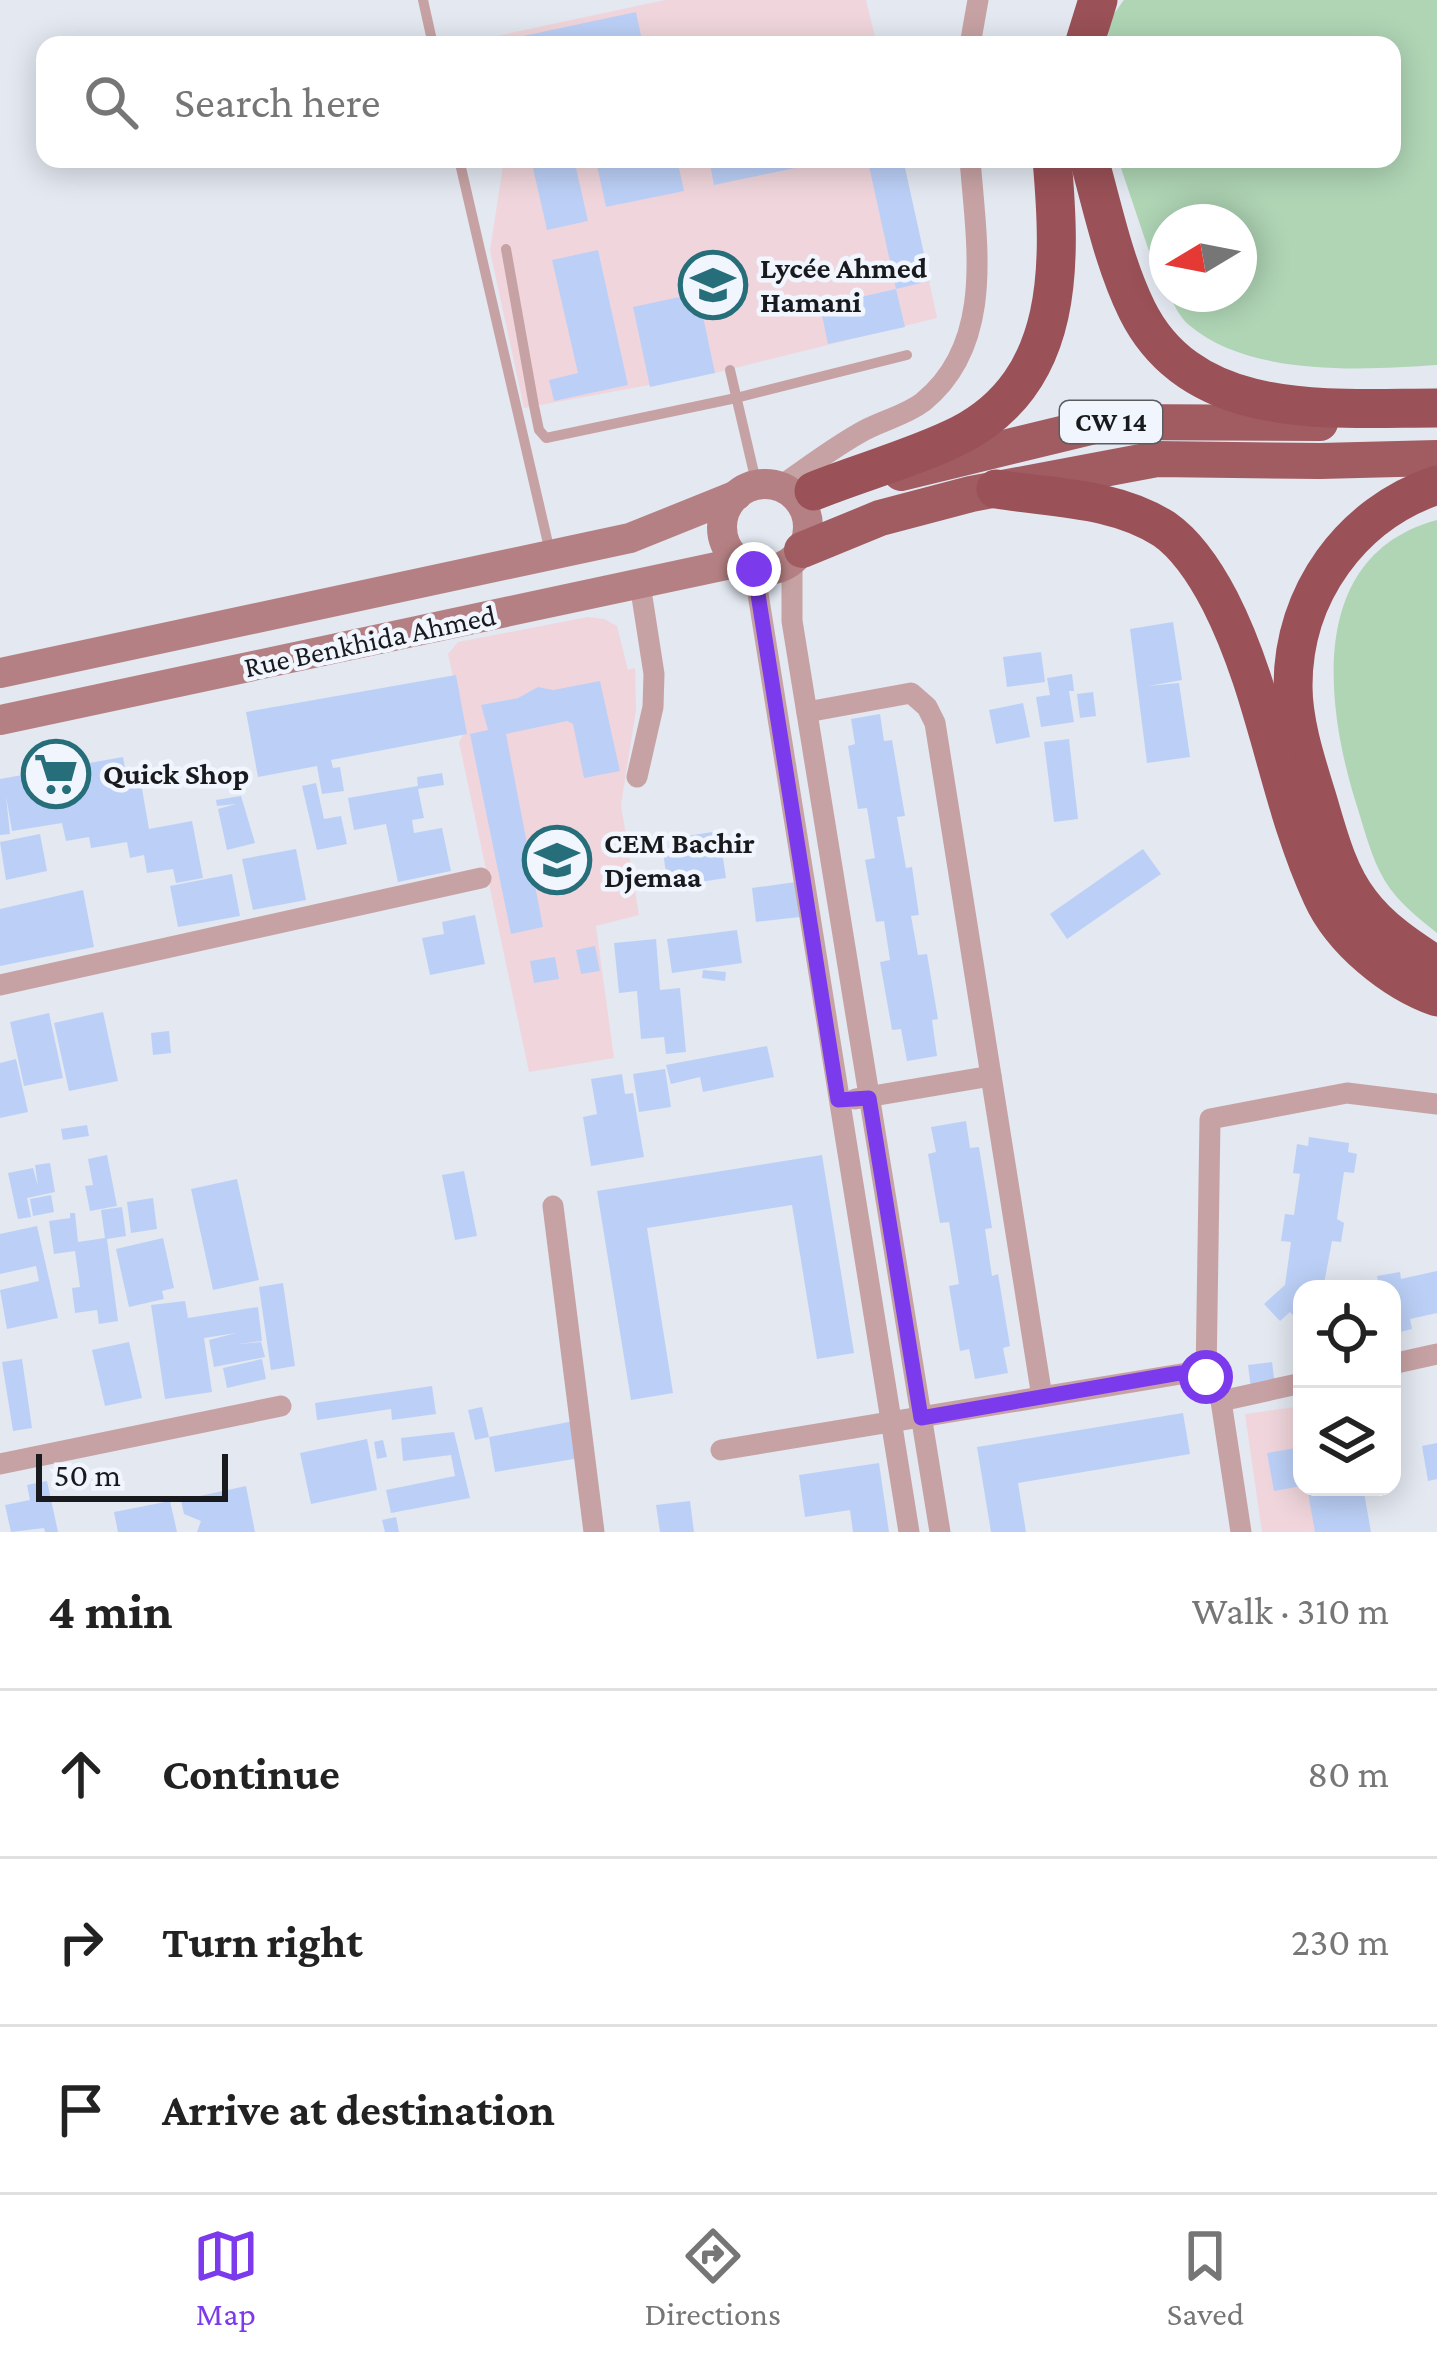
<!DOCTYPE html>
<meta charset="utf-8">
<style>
body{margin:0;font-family:"Crimson Pro",serif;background:#f2f2f2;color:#222}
.controls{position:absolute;right:36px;bottom:36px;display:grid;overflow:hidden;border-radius:24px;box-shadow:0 6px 30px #0003}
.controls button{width:108px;height:108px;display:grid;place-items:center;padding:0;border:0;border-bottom:3px solid #e0e0e0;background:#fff;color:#222;font:60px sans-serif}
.compass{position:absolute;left:1149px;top:204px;width:108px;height:108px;border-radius:50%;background:#fff;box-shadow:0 6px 30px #0003;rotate:260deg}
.scale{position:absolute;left:36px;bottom:30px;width:192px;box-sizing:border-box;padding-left:12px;border:6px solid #191a1d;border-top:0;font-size:33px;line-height:42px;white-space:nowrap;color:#191a1d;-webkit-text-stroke:9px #f0f5fe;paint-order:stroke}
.stop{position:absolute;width:36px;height:36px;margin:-27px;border:9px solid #7c3aed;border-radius:50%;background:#fff}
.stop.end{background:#7c3aed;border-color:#fff;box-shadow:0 3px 12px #0008}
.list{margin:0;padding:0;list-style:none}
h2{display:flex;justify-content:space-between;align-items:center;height:156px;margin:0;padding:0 48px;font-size:51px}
h2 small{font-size:39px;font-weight:400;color:#767676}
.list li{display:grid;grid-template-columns:78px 1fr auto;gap:36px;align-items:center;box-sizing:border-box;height:168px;padding:0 48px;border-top:3px solid #e0e0e0}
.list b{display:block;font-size:45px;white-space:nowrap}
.list em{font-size:39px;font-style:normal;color:#767676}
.icon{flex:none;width:66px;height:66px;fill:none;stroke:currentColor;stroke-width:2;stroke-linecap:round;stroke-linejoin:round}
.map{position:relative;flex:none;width:1437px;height:1532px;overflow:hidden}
.search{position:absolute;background:#fff;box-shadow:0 6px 30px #0003;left:36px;right:36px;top:36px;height:132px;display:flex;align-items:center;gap:30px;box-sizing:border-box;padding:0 42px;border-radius:24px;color:#767676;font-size:45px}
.sheet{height:660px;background:#fff}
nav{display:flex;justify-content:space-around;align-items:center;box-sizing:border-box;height:168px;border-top:3px solid #e0e0e0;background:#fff;font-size:33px;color:#767676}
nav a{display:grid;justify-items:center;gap:6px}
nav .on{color:#7c3aed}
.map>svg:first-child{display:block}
.education{fill:#f0d6dc}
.green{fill:#afd5b5}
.building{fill:#bcd0f7}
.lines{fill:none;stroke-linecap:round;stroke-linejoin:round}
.service{stroke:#c7a2a4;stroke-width:10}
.minor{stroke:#c7a2a4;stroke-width:21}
.secondary{stroke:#b58083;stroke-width:30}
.trunk{stroke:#a05c61;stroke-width:36}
.motorway{stroke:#9a5157;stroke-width:39}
.route{stroke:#7c3aed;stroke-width:15}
.labels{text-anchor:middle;stroke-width:9;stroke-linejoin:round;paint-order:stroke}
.shield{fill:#f0f5fe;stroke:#5a5c60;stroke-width:3}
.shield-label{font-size:27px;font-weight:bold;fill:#191a1d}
.poi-label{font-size:30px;font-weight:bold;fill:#191a1d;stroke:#f0f5fe;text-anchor:start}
.street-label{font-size:30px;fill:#191a1d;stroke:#f0f5fe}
</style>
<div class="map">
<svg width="1437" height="1532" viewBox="0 0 1437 1532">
<rect width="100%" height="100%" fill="#e3e8f1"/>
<!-- education -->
<g class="education">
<path d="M 665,0 L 866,0 L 877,45 L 493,45 L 492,37 Z"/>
<path d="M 504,159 L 903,159 L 937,318 L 715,373 L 524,408 L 490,251 Z"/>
<path d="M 588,617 L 604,619 L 617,626 L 628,670 L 635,668 L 636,710 L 621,805 L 639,915 L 596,926 L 614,1058 L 529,1072 L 459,742 L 465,732 L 448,654 L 458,642 Z"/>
<path d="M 1302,1406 L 1302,1487 L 1362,1487 L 1369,1532 L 1262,1532 L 1245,1414 Z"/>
</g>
<!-- green -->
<g class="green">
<path d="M 1124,0 L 1437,0 L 1437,365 C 1362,370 1250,377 1189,325 C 1180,318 1174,304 1168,294 L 1239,294 L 1239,222 L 1167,222 L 1167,293 L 1158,278 L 1118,159 L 1392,159 L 1392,45 L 1107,45 L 1110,19 Z"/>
<path d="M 1437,520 L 1437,933 C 1418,918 1398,902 1385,881 C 1371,858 1364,828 1356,803 C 1325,704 1307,555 1437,520 Z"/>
</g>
<!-- building -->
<g class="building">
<path d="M 636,12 L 643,45 L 506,45 L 505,40 Z"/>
<path d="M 531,159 L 574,159 L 588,221 L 547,230 Z"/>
<path d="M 607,159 L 677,159 L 684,191 L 606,207 L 596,161 Z"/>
<path d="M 709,159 L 827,159 L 828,161 L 714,185 Z"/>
<path d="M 899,159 L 903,159 L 930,281 L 896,289 L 869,166 Z"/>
<path d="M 598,250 L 628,385 L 554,401 L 549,380 L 578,373 L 552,260 Z"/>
<path d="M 896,289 L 905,327 L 828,344 L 820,306 Z"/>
<path d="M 698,293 L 715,373 L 650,387 L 633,307 Z"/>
<path d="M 1173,622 L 1182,680 L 1148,686 L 1179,683 L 1190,757 L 1147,763 L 1130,629 Z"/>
<path d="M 1041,652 L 1045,682 L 1007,687 L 1003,657 Z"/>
<path d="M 1072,674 L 1074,691 L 1069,691 L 1074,722 L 1041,727 L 1036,697 L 1050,695 L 1047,678 Z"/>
<path d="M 456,675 L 467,734 L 331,760 L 333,768 L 340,767 L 344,791 L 322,794 L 317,766 L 258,777 L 246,712 Z"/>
<path d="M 600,681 L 620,771 L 584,778 L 573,724 L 567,721 L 506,734 L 543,927 L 511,934 L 470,734 L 488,730 L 481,705 L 518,698 L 538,687 L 553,690 Z"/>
<path d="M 1093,692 L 1096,716 L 1080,718 L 1077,694 Z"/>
<path d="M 1023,703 L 1030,737 L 996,744 L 989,710 Z"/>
<path d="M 880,714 L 884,741 L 892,740 L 905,816 L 897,817 L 906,868 L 912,867 L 919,915 L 911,916 L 918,955 L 927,954 L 938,1019 L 932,1020 L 937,1056 L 907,1061 L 901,1029 L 892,1030 L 880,962 L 890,960 L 884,921 L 876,922 L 865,860 L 875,858 L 867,808 L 858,809 L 848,746 L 855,744 L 851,719 Z"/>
<path d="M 1069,739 L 1078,819 L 1054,822 L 1044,742 Z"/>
<path d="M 123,757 L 128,785 L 141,783 L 149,829 L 192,821 L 203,878 L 176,883 L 173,869 L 147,873 L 144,855 L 130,858 L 127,842 L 91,848 L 89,837 L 66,841 L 62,823 L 12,831 L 6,796 L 10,834 L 0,835 L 0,779 Z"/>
<path d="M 442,773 L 444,785 L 418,789 L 424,818 L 412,820 L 414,833 L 442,828 L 451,871 L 398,882 L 386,824 L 354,830 L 348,798 L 418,786 L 417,777 Z"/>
<path d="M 316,783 L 324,819 L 341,816 L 347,844 L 317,850 L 302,786 Z"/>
<path d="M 241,796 L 255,843 L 227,850 L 218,809 L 236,804 L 217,806 L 216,800 Z"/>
<path d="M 719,831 L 726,878 L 668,887 L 663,852 L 682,849 L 680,837 Z"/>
<path d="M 40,834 L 47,871 L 6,880 L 0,842 Z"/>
<path d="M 296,849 L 306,900 L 253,910 L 242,859 Z"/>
<path d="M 1143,849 L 1161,874 L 1067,939 L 1050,914 Z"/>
<path d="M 232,874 L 240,916 L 178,927 L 170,886 Z"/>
<path d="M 796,882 L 800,917 L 756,922 L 752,888 Z"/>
<path d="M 83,890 L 94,947 L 0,966 L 0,909 Z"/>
<path d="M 475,915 L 485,964 L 430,975 L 422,938 L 444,934 L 442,922 Z"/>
<path d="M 737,930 L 742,963 L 672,973 L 667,939 Z"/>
<path d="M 656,939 L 660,990 L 680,988 L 686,1052 L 666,1054 L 664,1037 L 641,1039 L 637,991 L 619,993 L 614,943 Z"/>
<path d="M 595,946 L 600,971 L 581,974 L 576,950 Z"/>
<path d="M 555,957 L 559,979 L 534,983 L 530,961 Z"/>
<path d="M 703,970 L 726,972 L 725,981 L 702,978 Z"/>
<path d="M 103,1012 L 118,1081 L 69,1091 L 54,1023 Z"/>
<path d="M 49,1013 L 63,1078 L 24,1086 L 10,1022 Z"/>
<path d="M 169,1031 L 171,1053 L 153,1055 L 151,1033 Z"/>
<path d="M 767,1046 L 774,1077 L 703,1092 L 700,1077 L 671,1084 L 666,1065 Z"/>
<path d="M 16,1059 L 28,1112 L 0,1118 L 0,1063 Z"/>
<path d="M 665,1069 L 671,1107 L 639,1112 L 633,1074 Z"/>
<path d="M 622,1074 L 625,1094 L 633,1093 L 644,1157 L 591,1166 L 583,1117 L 597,1114 L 591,1079 Z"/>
<path d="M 966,1121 L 970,1148 L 979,1147 L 992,1228 L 985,1229 L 992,1276 L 998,1274 L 1010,1346 L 1003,1348 L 1008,1373 L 975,1379 L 969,1349 L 960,1351 L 949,1286 L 959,1284 L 949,1222 L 940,1223 L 928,1154 L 936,1152 L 931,1127 Z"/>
<path d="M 87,1125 L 89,1136 L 63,1140 L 61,1129 Z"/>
<path d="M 1309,1137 L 1349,1143 L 1348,1152 L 1357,1154 L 1354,1173 L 1344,1172 L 1337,1219 L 1344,1223 L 1341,1242 L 1332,1241 L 1323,1289 L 1302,1289 L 1302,1325 L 1290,1312 L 1280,1321 L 1264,1304 L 1285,1285 L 1291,1242 L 1281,1241 L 1285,1214 L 1294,1215 L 1300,1174 L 1293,1173 L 1297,1144 L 1308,1146 Z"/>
<path d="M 107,1155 L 117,1206 L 90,1211 L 85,1186 L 93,1185 L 88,1159 Z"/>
<path d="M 822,1155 L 854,1353 L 817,1359 L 792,1205 L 647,1228 L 673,1393 L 631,1400 L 597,1191 Z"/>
<path d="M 50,1163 L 55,1192 L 27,1198 L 31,1217 L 18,1219 L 8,1173 L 33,1168 L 38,1186 L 35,1165 Z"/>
<path d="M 464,1171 L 477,1236 L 455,1240 L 442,1175 Z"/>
<path d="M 237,1179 L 259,1280 L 213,1290 L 191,1189 Z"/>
<path d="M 51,1195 L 54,1212 L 33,1216 L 30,1199 Z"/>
<path d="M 153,1198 L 157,1229 L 131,1233 L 127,1202 Z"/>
<path d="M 122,1207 L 126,1236 L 107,1239 L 118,1321 L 99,1324 L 97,1310 L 75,1313 L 72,1288 L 80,1287 L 75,1251 L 54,1254 L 49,1221 L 70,1218 L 70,1213 L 75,1213 L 78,1242 L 105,1238 L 101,1210 Z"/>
<path d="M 37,1226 L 58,1318 L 7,1329 L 0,1290 L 39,1281 L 36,1266 L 0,1274 L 0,1234 Z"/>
<path d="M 163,1238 L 174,1288 L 162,1291 L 164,1299 L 129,1307 L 116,1249 Z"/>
<path d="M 1437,1271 L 1437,1313 L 1410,1319 L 1412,1329 L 1392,1334 L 1392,1289 L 1380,1289 L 1377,1276 L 1400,1272 L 1401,1279 Z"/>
<path d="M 283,1283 L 295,1366 L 271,1370 L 259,1287 Z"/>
<path d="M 185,1301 L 188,1318 L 258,1307 L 262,1341 L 239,1344 L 261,1342 L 265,1357 L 214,1367 L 209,1340 L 236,1333 L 204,1338 L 212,1392 L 165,1399 L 151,1305 Z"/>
<path d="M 129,1342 L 142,1398 L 105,1406 L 92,1350 Z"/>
<path d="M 22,1359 L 32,1428 L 13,1431 L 2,1362 Z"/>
<path d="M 262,1359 L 266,1379 L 227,1388 L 223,1368 Z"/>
<path d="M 1272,1362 L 1275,1386 L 1251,1389 L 1248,1365 Z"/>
<path d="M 432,1386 L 436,1414 L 392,1420 L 391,1409 L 317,1420 L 315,1403 Z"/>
<path d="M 482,1407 L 489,1437 L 574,1421 L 580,1458 L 495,1472 L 489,1437 L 475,1440 L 468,1410 Z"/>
<path d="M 1183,1413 L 1190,1454 L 1018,1483 L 1026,1532 L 991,1532 L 977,1447 Z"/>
<path d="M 454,1432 L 470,1498 L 391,1513 L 386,1490 L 455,1476 L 451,1455 L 403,1461 L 401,1438 Z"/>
<path d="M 367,1439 L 377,1490 L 311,1504 L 300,1453 Z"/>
<path d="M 383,1440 L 387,1457 L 377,1459 L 374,1442 Z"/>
<path d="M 1437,1443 L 1437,1479 L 1428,1481 L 1422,1446 Z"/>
<path d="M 1302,1447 L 1302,1486 L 1274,1491 L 1267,1453 Z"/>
<path d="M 879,1463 L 889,1532 L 853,1532 L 850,1510 L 805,1517 L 799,1475 Z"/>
<path d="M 47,1481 L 58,1532 L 45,1532 L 44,1528 L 11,1532 L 5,1505 L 30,1500 L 27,1485 Z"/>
<path d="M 246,1486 L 255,1532 L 197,1532 L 201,1521 L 184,1514 L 181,1500 Z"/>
<path d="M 1307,1487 L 1363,1487 L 1371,1532 L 1315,1532 Z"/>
<path d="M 170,1501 L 177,1532 L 118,1532 L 114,1512 Z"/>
<path d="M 690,1501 L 694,1532 L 660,1532 L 656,1505 Z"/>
<path d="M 396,1517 L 399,1532 L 385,1532 L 382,1520 Z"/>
</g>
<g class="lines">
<!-- service -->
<g class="service">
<path d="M 423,0 L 433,45"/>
<path d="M 459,159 L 550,552"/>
<path d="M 506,249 L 534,406 L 539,430 L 546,438 L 736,398 L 907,355"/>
<path d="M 730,370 L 757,486"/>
</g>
<!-- minor -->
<g class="minor">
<path d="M 970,45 L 978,0"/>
<path d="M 779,487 C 807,468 835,446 865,430 C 884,420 906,415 923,402 C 996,343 976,241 970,159"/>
<path d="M 792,561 L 792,621 L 940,1532"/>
<path d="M 754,569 L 909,1532"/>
<path d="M 807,712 L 911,693 L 927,707 L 935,723 L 1042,1397"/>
<path d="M 637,777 L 653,707 L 654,674 L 640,584"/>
<path d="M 0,985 L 481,878"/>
<path d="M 855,1099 L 991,1076"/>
<path d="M 553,1206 L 594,1532"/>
<path d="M 1392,1364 L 1437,1354"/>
<path d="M 1206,1377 L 1210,1119 L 1347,1093 L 1437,1104"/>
<path d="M 1221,1401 L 1302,1383"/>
<path d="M 721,1450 L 1199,1371 L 1213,1384 L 1221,1401 L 1241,1532"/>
<path d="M 0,1464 L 281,1406"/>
</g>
<!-- secondary -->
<g class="secondary">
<circle cx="765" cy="527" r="43"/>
<path d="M 0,673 L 630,538 L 737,495"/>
<path d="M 0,720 L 740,562"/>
</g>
<!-- trunk -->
<g class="trunk">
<path d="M 901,473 L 1111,422 L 1320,423"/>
<path d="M 802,550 L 880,518 L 971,494 L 1157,459 L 1320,461 L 1437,458"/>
</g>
<!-- motorway -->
<g class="motorway">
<path d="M 1084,45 L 1098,0"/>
<path d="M 1089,159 C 1103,209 1114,263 1137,310 C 1193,423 1331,408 1437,408"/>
<path d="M 1437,485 C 1351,514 1293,594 1293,686 C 1293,724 1307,765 1318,801 C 1328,835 1338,874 1360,902 C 1380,929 1409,948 1437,966"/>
<path d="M 996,489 C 1052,498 1114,497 1164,529 C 1187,545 1207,576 1220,601 C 1268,695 1278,801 1322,896 C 1342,940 1392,981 1437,997"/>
<path d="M 814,491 C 861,472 914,458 960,435 C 1066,380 1061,262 1052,159"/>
</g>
</g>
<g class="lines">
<!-- route -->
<path class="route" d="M 754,569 L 838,1100 L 869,1098 L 921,1418 L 1174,1374 L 1198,1371 L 1206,1377"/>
</g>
<!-- icons -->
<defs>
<g id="school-ring" transform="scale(3.45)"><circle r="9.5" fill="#f0f5fe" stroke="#266e7a" stroke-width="1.5"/><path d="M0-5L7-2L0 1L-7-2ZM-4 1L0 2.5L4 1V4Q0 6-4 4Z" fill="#266e7a"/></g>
<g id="supermarket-ring" transform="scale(3.45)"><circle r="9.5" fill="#f0f5fe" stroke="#266e7a" stroke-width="1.5"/><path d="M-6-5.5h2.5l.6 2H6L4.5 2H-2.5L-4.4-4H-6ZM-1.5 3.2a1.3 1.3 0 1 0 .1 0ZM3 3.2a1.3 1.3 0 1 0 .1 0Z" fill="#266e7a"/></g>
</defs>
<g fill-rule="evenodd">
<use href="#school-ring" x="713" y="285"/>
<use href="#supermarket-ring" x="56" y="774"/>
<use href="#school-ring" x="557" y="860"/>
</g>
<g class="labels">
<!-- shield labels -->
<rect class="shield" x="1060" y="401" width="102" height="42" rx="9"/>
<g class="shield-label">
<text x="1111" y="431">CW 14</text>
</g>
<!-- poi labels -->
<g class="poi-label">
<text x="760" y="278">Lycée Ahmed<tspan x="760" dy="34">Hamani</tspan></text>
<text x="103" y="784">Quick Shop</text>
<text x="604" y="853">CEM Bachir<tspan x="604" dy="34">Djemaa</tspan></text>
</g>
<!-- street labels -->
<g class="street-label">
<text transform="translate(370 641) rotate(-12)" y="10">Rue Benkhida Ahmed</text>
</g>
</g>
</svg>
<div class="controls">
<button><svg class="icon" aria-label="locate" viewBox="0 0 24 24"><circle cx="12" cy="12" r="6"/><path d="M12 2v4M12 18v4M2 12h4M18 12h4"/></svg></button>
<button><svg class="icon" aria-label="layers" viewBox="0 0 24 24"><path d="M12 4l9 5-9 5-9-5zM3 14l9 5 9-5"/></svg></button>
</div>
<svg class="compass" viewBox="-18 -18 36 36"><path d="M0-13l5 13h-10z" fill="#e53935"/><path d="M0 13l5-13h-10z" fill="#767676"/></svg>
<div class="scale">50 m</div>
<div class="stop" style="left:1206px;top:1377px"></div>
<div class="stop end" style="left:754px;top:569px"></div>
<div class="search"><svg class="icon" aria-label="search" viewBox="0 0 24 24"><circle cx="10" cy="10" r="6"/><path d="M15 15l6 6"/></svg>Search here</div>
</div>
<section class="sheet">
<h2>4 min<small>Walk · 310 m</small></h2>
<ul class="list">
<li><svg class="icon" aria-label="ahead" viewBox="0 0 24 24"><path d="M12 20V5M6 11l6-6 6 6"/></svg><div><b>Continue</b></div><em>80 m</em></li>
<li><svg class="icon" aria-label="right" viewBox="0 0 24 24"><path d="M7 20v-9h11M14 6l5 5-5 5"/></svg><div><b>Turn right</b></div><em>230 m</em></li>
<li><svg class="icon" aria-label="arrive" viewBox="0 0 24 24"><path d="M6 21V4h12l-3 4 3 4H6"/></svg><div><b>Arrive at destination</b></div></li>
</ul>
</section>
<nav>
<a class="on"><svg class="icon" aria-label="map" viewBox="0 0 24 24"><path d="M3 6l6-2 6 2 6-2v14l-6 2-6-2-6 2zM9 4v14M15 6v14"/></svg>Map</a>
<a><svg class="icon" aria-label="directions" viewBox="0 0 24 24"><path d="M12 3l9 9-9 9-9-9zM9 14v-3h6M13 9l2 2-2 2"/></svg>Directions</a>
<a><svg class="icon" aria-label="saved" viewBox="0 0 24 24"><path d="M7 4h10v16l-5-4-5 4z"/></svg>Saved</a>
</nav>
